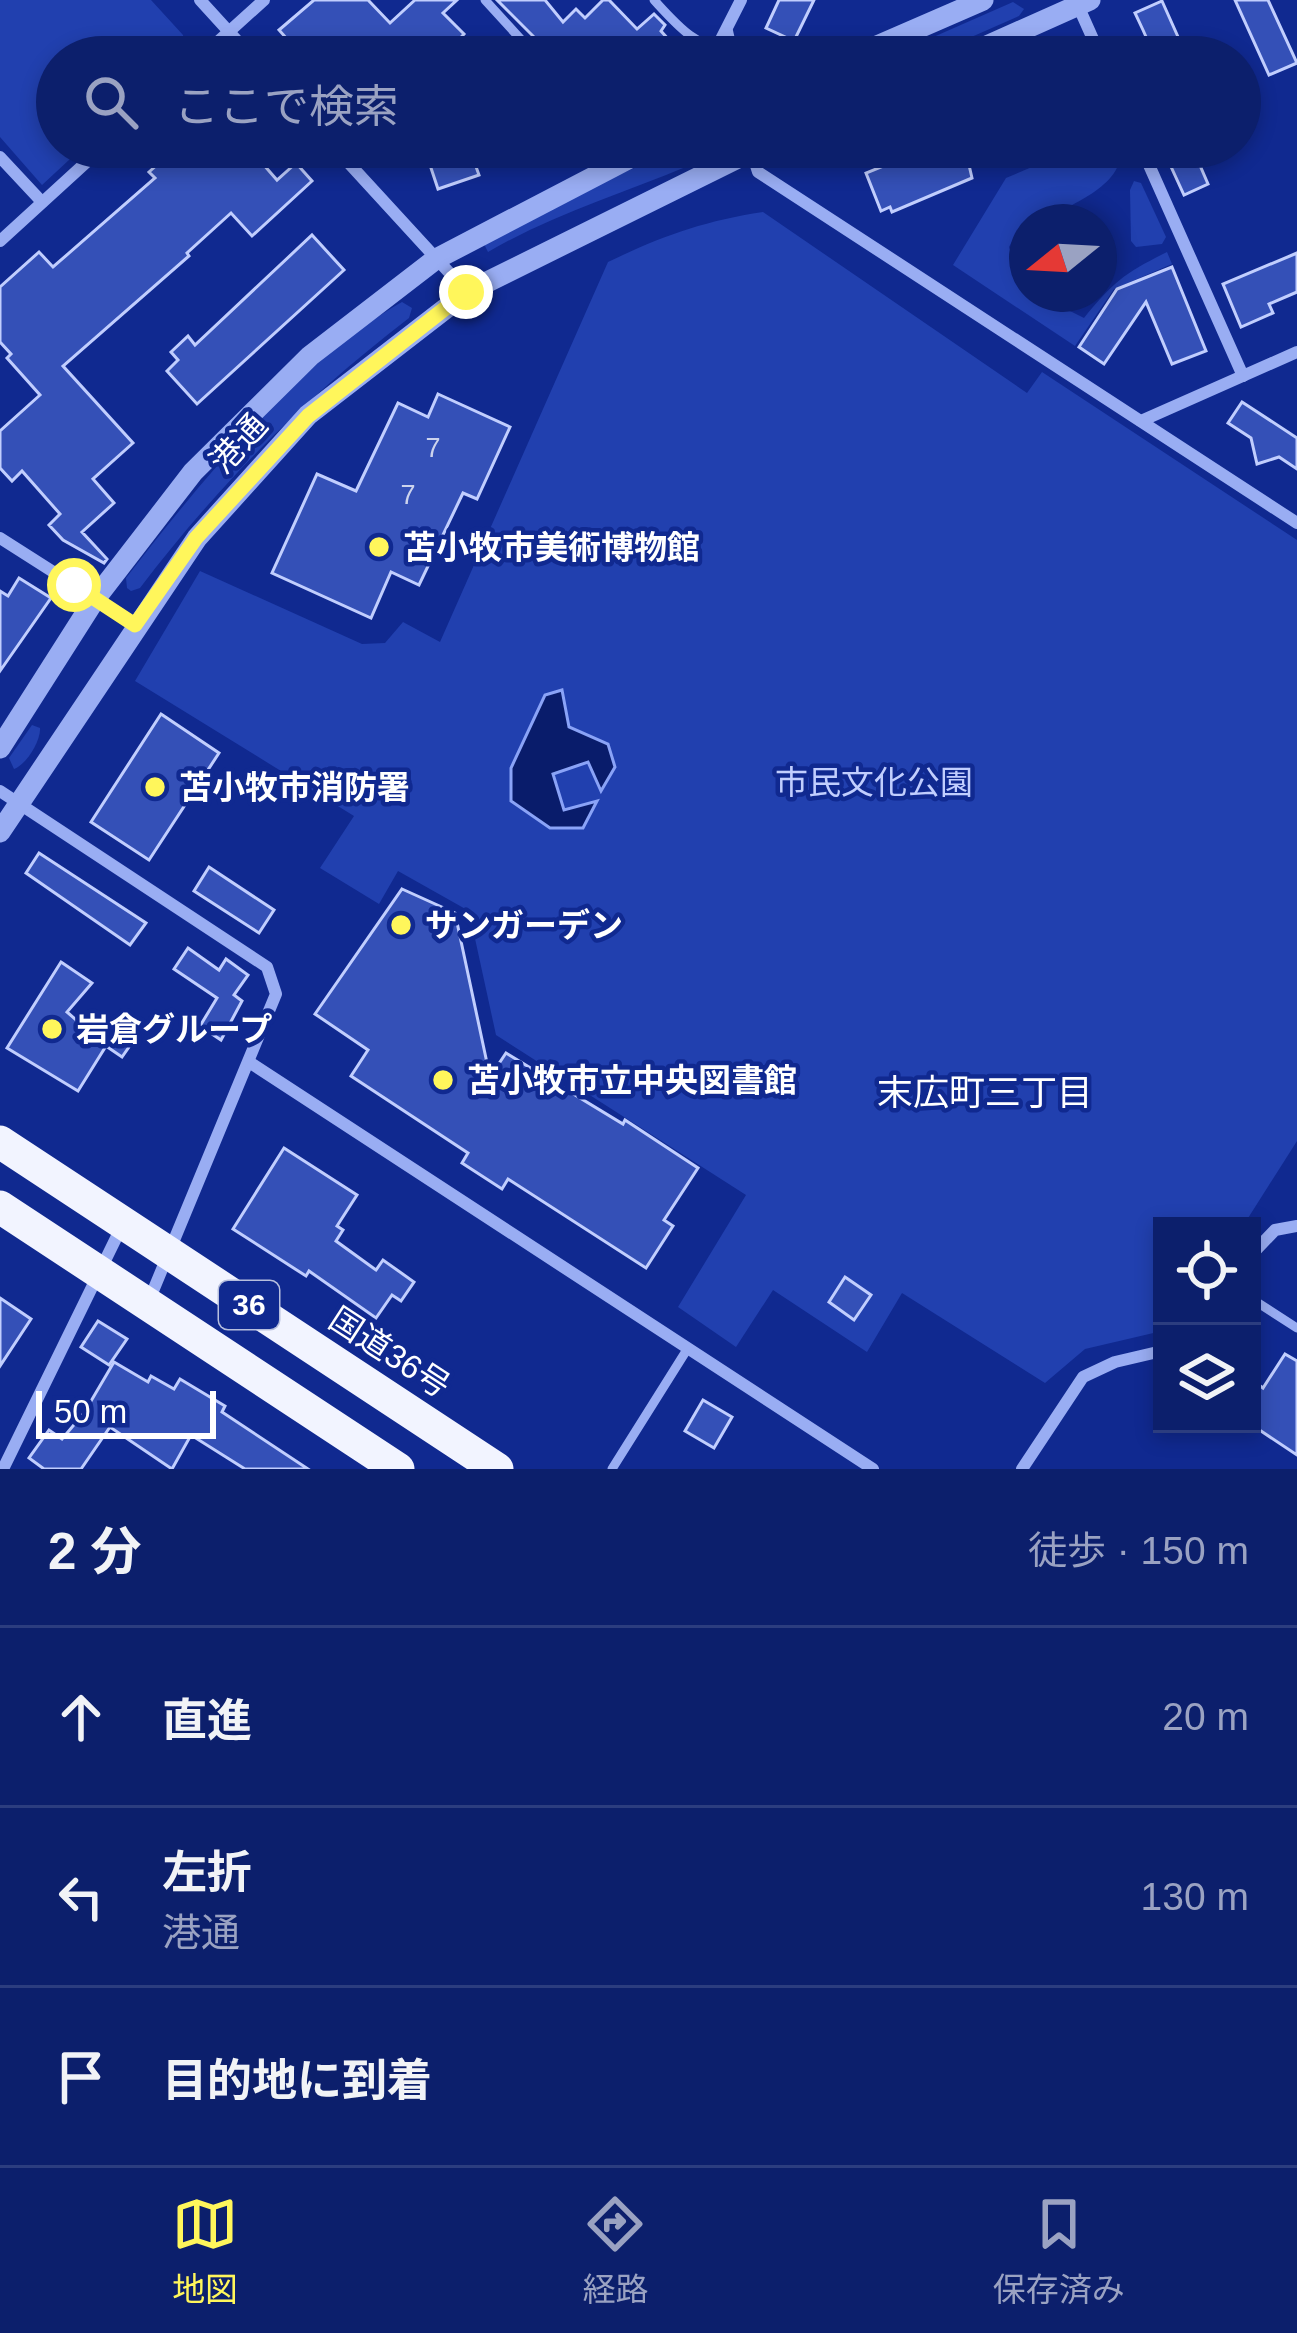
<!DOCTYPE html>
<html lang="ja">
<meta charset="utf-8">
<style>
body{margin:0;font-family:Arial,"Noto Sans JP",sans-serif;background:#1a2c74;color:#f1f3f6}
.controls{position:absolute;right:36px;bottom:36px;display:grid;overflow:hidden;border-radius:0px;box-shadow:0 6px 18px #0003}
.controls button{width:108px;height:108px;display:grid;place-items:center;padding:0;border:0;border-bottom:3px solid #2c3d7f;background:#0c1f6c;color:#f1f3f6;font:60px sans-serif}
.compass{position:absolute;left:1009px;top:204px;width:108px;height:108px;border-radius:50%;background:#0c1f6c;box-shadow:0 6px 18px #0003;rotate:252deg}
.scale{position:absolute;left:36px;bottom:30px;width:180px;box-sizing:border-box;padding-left:12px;border:6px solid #fff;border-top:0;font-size:33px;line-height:42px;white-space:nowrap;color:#fff;-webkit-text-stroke:9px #102990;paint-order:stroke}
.stop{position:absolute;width:36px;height:36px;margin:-27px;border:9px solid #fff65b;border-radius:50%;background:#fff}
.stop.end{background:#fff65b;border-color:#fff;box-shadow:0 3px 12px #0008}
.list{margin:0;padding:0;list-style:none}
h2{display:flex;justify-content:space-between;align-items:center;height:156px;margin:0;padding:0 48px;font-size:51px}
h2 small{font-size:39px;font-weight:400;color:#9aa2c2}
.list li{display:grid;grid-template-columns:78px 1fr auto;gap:36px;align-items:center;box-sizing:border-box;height:180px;padding:0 48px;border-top:3px solid #2c3d7f}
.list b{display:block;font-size:45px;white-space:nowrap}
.list p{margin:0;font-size:39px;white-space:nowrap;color:#9aa2c2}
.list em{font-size:39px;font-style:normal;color:#9aa2c2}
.icon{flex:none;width:66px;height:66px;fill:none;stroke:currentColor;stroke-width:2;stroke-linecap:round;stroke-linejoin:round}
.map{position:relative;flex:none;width:1297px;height:1469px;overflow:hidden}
.search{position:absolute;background:#0c1f6c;box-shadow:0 6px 18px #0003;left:36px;right:36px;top:36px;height:132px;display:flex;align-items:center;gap:30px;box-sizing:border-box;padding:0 42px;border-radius:66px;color:#9aa2c2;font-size:45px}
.sheet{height:696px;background:#0c1f6c}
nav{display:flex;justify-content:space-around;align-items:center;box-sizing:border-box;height:168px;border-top:3px solid #2c3d7f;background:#0c1f6c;font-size:33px;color:#9aa2c2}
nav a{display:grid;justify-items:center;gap:6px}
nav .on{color:#fff65b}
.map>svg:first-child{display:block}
.green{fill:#2140af}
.water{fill:#091c6b;stroke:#8aa3f7;stroke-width:3}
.building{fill:#3450b7;stroke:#c1cefe;stroke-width:3}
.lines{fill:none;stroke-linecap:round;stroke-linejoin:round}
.service{stroke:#99adf3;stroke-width:9}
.minor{stroke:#99adf3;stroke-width:12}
.tertiary{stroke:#99adf3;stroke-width:21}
.trunk{stroke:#f2f4ff;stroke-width:33}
.route{stroke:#fff65b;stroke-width:15}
.poi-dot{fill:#fff65b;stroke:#102990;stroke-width:4.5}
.labels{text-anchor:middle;stroke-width:9;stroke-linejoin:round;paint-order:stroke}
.number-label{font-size:27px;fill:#ccd3ed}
.shield{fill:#102990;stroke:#b7bfde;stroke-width:3}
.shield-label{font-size:30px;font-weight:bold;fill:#fff}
.street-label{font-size:33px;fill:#fff;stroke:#102990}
.poi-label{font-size:33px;font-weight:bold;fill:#fff;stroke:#102990;text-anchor:start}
.park-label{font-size:33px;fill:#c1cefe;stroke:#102990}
.neighbourhood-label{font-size:36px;fill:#fff;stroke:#102990}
</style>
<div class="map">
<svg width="1297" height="1469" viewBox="0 0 1297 1469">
<rect width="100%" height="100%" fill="#102990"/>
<!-- green -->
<g class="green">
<path d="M 0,0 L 151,0 L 183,35 L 186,52 L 181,57 L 57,57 L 57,147 L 83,147 L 42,185 L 0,137 Z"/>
<path d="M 1013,2 L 1024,9 L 1019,16 L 926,57 L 888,57 Z"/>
<path d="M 1079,147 L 1120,147 C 1127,186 1066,207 1038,222 L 1027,222 L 1027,228 L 1016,234 L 1009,247 L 1027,294 L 1036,294 L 1084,318 C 1114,281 1125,273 1167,252 L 1172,264 L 1114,289 L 1075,346 L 953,265 L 1006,178 Z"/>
<path d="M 680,148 L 688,166 C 621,194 551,215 488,252 L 484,244 L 593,186 Z"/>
<path d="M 1134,181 L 1141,183 L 1166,237 L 1162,244 L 1136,247 L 1131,241 L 1130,190 Z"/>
<path d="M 763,212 L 1027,393 L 1042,372 L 1297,540 L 1297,1141 L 1243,1226 L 1162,1226 L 1162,1331 L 1085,1349 L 1045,1383 L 902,1293 L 867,1352 L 773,1290 L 736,1347 L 678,1307 L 746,1195 L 496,1035 L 469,911 L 398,871 L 379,904 L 320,868 L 354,816 L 135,681 L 200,571 L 362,644 L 385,643 L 403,622 L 440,642 L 608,262 C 662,236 704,221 763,212 Z"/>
<path d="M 402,302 L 412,308 L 409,318 C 306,397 219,484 140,588 L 131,591 L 127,588 L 126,578 C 198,485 299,360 402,302 Z"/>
<path d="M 32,725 L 40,728 C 41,741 26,765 14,769 L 9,758 Z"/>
</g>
<!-- water -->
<path class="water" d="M 562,690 L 569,727 L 608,744 L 615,767 L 601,791 L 588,762 L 553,774 L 564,810 L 597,801 L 583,828 L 550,828 L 511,801 L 511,768 L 545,695 Z"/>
<!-- building -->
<g class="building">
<path d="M 314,0 L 368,0 L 390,23 L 415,0 L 457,0 L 443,13 L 464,34 L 447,52 L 434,39 L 413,57 L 303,57 L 279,30 Z"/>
<path d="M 497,0 L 545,0 L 563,22 L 576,9 L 585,18 L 603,0 L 609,0 L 637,29 L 654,14 L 665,25 L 661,31 L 669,40 L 651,57 L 554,57 Z"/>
<path d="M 779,0 L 814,0 L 794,41 L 766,28 Z"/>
<path d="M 1235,0 L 1268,0 L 1297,63 L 1269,75 Z"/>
<path d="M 1162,1 L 1187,57 L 1155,57 L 1143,30 L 1135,13 Z"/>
<path d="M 177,147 L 248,147 L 277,180 L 296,163 L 312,181 L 252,236 L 231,213 L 187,253 L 189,256 L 63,366 L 133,443 L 93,479 L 114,503 L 82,532 L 107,559 L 104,563 L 63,540 L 49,525 L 60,514 L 22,471 L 12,481 L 0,468 L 0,431 L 40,395 L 7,358 L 11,354 L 0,342 L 0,287 L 39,252 L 53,267 L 155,178 L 149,172 Z"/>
<path d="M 424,147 L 469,147 L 479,175 L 438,189 Z"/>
<path d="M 907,147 L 911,147 L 915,157 L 940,147 L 1011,148 L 969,165 L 972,178 L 892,212 L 890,207 L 881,211 L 866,173 L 896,161 L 893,153 Z"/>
<path d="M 1162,147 L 1192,147 L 1208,184 L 1184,195 Z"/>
<path d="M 312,235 L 344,270 L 197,404 L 167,371 L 178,360 L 171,352 L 188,336 L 195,345 Z"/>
<path d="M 1297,253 L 1297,292 L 1269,304 L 1273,313 L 1241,327 L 1223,284 Z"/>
<path d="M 1172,267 L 1206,351 L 1172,364 L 1146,302 L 1104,364 L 1079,347 L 1117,289 Z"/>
<path d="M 438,394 L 510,427 L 477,499 L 463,493 L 419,585 L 391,572 L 371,618 L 272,573 L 317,474 L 356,491 L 398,403 L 428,417 Z"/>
<path d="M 1242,402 L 1297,438 L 1297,469 L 1279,457 L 1257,464 L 1251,438 L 1228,423 Z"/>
<path d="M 19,578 L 51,598 L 0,671 L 0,591 L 8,596 Z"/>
<path d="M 161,714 L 219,753 L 149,860 L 91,822 Z"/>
<path d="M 39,853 L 146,923 L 130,945 L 26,873 Z"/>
<path d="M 209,867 L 274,910 L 259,933 L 194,891 Z"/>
<path d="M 402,889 L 455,913 L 490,1077 L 506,1053 L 623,1124 L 625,1120 L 698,1168 L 664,1220 L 673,1226 L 646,1268 L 508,1179 L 502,1189 L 462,1163 L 468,1153 L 351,1076 L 368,1050 L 315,1014 Z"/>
<path d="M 188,948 L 219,970 L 226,959 L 248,975 L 234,995 L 242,1001 L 221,1040 L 200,1026 L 217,998 L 174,969 Z"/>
<path d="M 61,962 L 92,983 L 67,1012 L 106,1046 L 78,1091 L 7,1048 Z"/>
<path d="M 121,1022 L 138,1034 L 122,1057 L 106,1046 Z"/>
<path d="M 284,1148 L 357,1195 L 337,1226 L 343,1230 L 336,1241 L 376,1270 L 383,1260 L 414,1282 L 401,1301 L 392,1295 L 376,1318 L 309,1271 L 306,1276 L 233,1229 Z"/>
<path d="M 845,1277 L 871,1295 L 854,1320 L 829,1302 Z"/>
<path d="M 0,1298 L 31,1319 L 0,1366 Z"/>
<path d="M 98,1321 L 127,1339 L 109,1365 L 81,1347 Z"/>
<path d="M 1285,1354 L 1297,1361 L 1297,1455 L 1252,1425 L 1252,1380 L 1263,1388 Z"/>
<path d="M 114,1362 L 148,1382 L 151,1376 L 174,1389 L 180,1379 L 225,1406 L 222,1412 L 308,1469 L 245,1469 L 191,1435 L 172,1469 L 110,1427 L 81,1469 L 44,1469 L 29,1458 L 49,1430 L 62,1439 L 84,1413 Z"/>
<path d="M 703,1400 L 732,1417 L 714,1448 L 685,1431 Z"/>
</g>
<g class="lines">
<!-- service -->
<g class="service">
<path d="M 485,0 L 537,57"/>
<path d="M 654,0 C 677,25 695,47 730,51"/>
<path d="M 1252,1299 L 1297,1328"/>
<path d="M 612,1469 L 688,1348"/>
</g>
<!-- minor -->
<g class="minor">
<path d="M 200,0 L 252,57"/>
<path d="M 1076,1 L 1101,57"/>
<path d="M 727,31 L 733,57"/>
<path d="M 201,57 L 264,0"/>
<path d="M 712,57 L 741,0"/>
<path d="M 334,147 L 467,292"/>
<path d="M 750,147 L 758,172 L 1297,523"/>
<path d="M 1141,147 L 1243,376"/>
<path d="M 0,157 L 42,202"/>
<path d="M 0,241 L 103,147"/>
<path d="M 1141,421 L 1297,352"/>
<path d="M 0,538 L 135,624"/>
<path d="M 0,791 L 267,967 L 276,994 L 148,1303"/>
<path d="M 249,1062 L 873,1469"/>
<path d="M 1252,1254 L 1275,1230 L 1297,1226"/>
<path d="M 3,1469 L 121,1228"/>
<path d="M 1022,1469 L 1083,1377 L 1115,1362 L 1162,1351"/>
</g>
<!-- tertiary -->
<g class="tertiary">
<path d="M 852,57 L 983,0"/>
<path d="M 962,57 L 1090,0"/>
<path d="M 0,748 L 95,599 L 193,472 L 310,356 L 436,259 L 651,147"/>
<path d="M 0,832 L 197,538 L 308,415 L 467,292 L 760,147"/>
</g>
<!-- trunk -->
<g class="trunk">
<path d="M 0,1142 L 497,1469"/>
<path d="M 0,1207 L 398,1469"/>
</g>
</g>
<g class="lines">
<!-- route -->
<path class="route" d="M 74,585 L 135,625 L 196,538 L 308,416 L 466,292"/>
</g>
<!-- markers -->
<g class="poi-dot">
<circle cx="379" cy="547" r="12"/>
<circle cx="155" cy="787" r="12"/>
<circle cx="401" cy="925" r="12"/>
<circle cx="52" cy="1029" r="12"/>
<circle cx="443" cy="1080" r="12"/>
</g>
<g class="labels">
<!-- number labels -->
<g class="number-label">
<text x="433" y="457">7</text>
<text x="408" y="504">7</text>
</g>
<!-- shield labels -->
<rect class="shield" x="219" y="1281" width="60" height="48" rx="9"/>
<g class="shield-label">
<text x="249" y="1315">36</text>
</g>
<!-- street labels -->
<g class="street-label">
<text transform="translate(238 443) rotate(-48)" y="12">港通</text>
<text transform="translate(390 1352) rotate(33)" y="12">国道36号</text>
</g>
<!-- poi labels -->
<g class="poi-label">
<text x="403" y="559">苫小牧市美術博物館</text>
<text x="179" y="799">苫小牧市消防署</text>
<text x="425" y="937">サンガーデン</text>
<text x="76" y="1041">岩倉グループ</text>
<text x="467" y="1092">苫小牧市立中央図書館</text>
</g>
<!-- park labels -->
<g class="park-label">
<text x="874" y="794">市民文化公園</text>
</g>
<!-- neighbourhood labels -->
<g class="neighbourhood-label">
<text x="985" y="1105">末広町三丁目</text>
</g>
</g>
</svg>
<div class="controls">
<button><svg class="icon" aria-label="locate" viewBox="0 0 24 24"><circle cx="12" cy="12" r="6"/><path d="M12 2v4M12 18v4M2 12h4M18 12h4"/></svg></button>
<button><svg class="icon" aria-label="layers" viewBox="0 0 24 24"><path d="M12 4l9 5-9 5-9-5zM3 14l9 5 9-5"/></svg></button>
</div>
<svg class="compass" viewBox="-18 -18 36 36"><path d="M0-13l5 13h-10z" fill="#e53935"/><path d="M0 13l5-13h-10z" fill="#9aa2c2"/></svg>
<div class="scale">50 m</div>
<div class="stop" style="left:74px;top:585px"></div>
<div class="stop end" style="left:466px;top:292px"></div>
<div class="search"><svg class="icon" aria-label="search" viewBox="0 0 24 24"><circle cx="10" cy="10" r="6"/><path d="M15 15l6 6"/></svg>ここで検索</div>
</div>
<section class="sheet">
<h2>2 分<small>徒歩 · 150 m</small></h2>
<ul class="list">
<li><svg class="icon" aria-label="ahead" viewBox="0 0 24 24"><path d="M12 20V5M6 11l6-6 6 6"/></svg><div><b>直進</b></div><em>20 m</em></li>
<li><svg class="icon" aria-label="left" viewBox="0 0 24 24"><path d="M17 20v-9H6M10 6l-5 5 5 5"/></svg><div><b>左折</b><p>港通</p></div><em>130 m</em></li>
<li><svg class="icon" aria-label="arrive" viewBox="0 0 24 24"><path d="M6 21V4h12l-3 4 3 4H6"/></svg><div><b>目的地に到着</b></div></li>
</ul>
</section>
<nav>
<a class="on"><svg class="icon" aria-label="map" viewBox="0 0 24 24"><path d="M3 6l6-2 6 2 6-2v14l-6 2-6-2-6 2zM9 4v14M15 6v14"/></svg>地図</a>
<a><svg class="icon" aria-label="directions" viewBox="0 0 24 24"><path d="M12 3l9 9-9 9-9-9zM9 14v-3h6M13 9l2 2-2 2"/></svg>経路</a>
<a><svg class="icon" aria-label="saved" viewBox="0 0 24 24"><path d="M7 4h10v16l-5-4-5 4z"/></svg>保存済み</a>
</nav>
